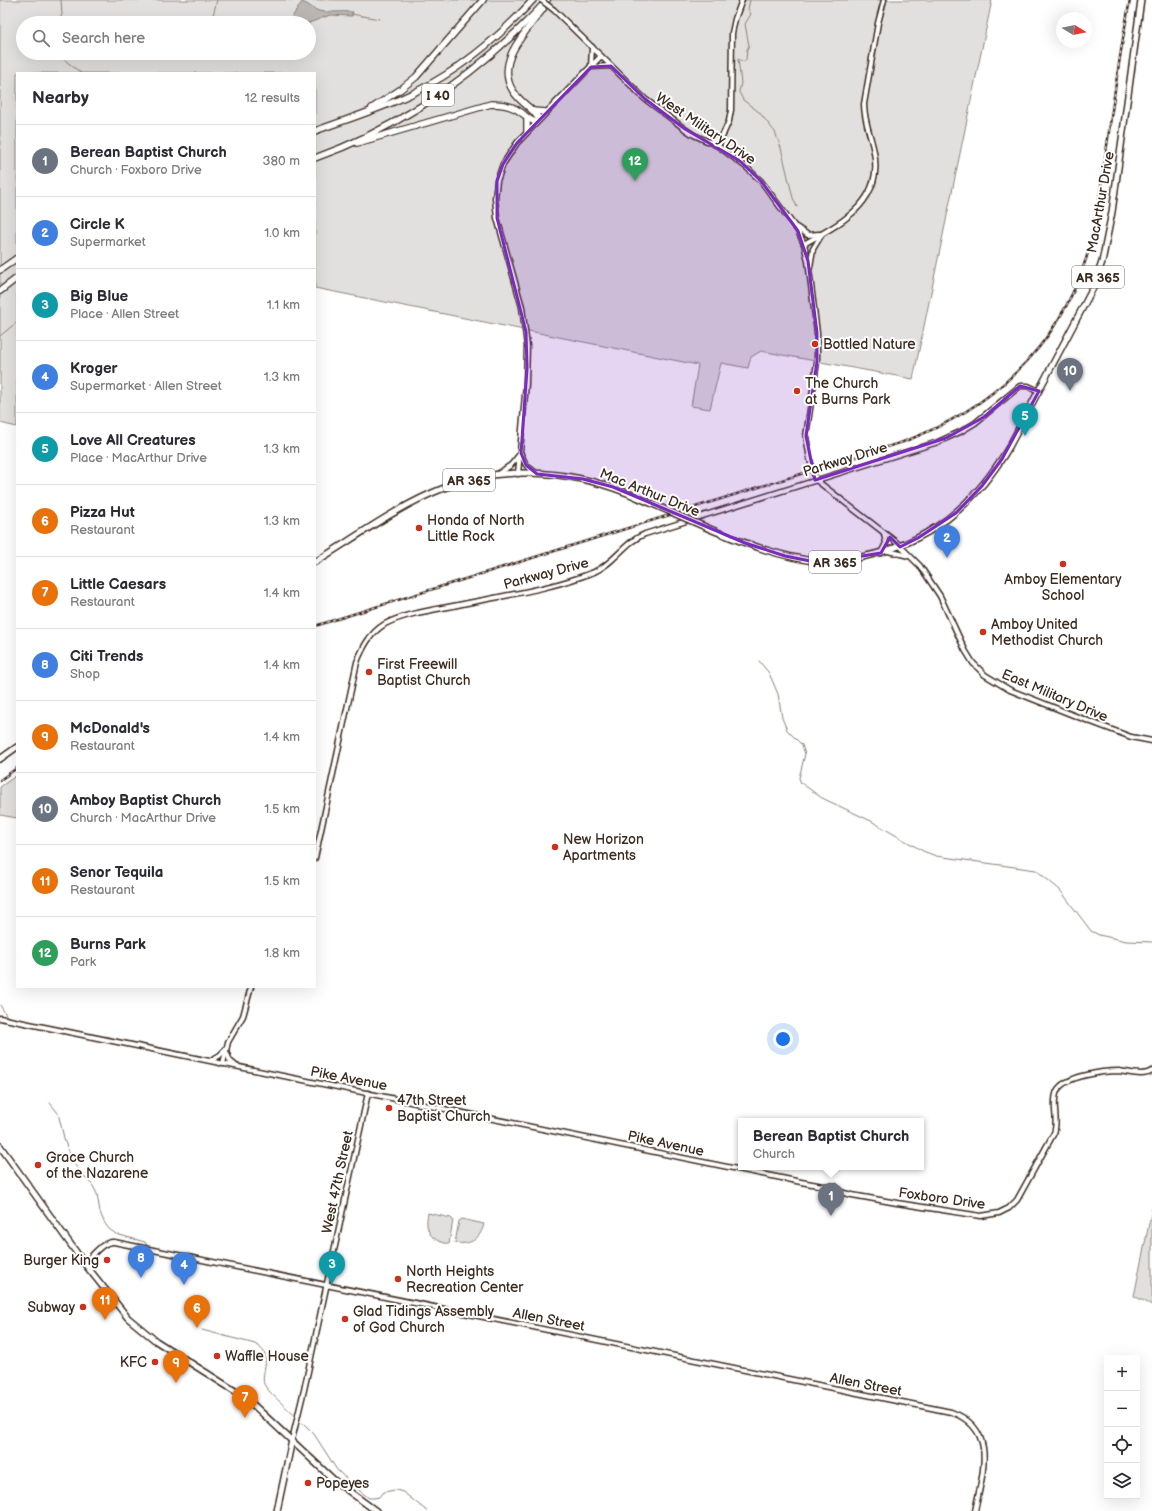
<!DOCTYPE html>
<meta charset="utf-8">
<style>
body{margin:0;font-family:"Balsamiq Sans",sans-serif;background:#f2f2f3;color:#2b2b33}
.controls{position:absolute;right:12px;bottom:12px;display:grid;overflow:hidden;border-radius:0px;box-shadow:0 4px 16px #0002}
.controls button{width:36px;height:36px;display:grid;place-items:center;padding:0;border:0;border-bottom:1px solid #e1e1e2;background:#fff;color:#2b2b33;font:20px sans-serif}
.compass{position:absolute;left:1056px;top:12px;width:36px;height:36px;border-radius:50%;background:#fff;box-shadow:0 4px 16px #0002;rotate:100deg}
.you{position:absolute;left:783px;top:1039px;width:14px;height:14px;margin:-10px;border:3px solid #fff;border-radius:50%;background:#1a73e8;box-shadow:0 0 0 6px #1a73e833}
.badge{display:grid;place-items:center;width:26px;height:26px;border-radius:50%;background:#db2777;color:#fff;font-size:13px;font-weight:700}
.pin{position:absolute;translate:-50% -33px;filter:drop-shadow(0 1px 2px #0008)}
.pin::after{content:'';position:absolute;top:21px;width:14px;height:12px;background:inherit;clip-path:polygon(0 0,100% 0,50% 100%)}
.popup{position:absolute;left:738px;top:1118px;width:186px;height:52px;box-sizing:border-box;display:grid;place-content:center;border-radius:0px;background:#fff;filter:drop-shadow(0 1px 3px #0005);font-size:13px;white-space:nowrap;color:#7c7c81}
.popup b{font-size:15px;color:#2b2b33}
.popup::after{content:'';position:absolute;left:50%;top:100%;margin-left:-8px;border:8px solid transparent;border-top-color:#fff}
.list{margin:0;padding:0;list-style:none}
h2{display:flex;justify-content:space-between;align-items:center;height:52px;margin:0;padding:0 16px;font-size:17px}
h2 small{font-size:13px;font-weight:400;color:#7c7c81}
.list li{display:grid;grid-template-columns:26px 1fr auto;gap:12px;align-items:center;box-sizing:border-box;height:72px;padding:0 16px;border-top:1px solid #e1e1e2}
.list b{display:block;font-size:15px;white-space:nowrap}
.list p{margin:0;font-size:13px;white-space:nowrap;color:#7c7c81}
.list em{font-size:13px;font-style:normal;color:#7c7c81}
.icon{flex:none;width:22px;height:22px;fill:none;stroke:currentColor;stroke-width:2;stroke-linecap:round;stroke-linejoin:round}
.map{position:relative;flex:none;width:1152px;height:1511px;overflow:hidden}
.search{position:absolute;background:#fff;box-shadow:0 4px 16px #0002;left:16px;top:16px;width:300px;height:44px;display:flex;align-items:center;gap:10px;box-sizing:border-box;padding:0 14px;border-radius:22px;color:#7c7c81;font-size:15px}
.panel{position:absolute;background:#fff;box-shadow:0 4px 16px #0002;left:16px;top:72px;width:300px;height:916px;border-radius:0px}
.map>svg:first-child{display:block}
.green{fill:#e2e0de;stroke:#8e857e;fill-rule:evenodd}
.water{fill:#bcb6b3;stroke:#887e77}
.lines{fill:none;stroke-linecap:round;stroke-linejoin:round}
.stream{stroke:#887e77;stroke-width:1}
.minor-casing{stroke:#3b2a1e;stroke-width:7}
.major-casing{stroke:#3b2a1e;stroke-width:8}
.highway-casing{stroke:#3b2a1e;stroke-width:8}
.minor{stroke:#fff;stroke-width:4}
.major{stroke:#fff;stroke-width:5}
.highway{stroke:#fff;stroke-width:5.5}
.rail-casing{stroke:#3b2a1e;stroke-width:2.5}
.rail{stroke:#fff;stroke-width:1;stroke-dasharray:3;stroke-linecap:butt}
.minor-bridge-casing{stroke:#3b2a1e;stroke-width:7;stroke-linecap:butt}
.major-bridge-casing{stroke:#3b2a1e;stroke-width:8;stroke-linecap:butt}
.minor-bridge{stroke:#fff;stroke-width:4}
.major-bridge{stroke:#fff;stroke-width:5}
.marked{fill:#7b2cbf;fill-opacity:0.2;stroke:#7b2cbf;stroke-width:3;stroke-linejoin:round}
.poi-dot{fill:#c8321e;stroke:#fff;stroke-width:1.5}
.labels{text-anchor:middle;stroke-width:4;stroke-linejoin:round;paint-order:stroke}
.shield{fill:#fff;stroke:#766a62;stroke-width:1}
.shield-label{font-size:13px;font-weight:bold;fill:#3b2a1e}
.street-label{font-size:14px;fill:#3b2a1e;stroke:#fff}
.poi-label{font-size:14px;fill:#3b2a1e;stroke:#fff;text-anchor:start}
</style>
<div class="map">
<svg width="1152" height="1511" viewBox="0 0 1152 1511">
<rect width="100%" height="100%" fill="#fff"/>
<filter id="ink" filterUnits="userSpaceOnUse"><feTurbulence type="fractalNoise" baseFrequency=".025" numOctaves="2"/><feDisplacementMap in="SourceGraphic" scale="8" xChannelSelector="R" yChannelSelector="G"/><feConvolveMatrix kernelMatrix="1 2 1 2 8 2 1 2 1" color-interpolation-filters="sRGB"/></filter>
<g filter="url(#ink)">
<!-- green -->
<g class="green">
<path d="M 0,0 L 992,0 L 913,379 L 761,351 L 751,357 L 748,368 L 721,363 L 710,409 L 691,406 L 698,365 L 315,288 L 315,73 L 17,73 L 17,427 L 0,423 ZM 23,23 L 309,23 L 309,53 L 23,53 Z"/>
<path d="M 17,775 L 17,818 L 0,815 L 0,787 Z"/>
<path d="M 1152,1209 L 1152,1305 L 1134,1296 Z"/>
<path d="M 428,1213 L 451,1218 L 453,1220 L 449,1244 C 431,1241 424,1231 428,1213 Z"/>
<path d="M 462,1219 L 484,1224 C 480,1240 470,1245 455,1243 L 459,1221 Z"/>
</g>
<!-- water -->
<path class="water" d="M 302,2 C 309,4 312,9 319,11 C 327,13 344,11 353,12 L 352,16 L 330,15 L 309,23 L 286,23 L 292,17 Z"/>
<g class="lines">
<!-- stream -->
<g class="stream">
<path d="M 750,0 L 748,9 L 751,14 L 745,24 L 749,46 L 747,49 L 746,60 L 744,62 L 738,59 L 741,83 L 739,92 L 743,100 L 759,112 L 775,132 L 781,148 L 793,198 L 797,207"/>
<path d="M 351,14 L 380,19"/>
<path d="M 57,23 L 62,15 L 61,0"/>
<path d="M 211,23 L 217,0"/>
<path d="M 56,53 L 81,73"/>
<path d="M 0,336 L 17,322"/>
<path d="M 759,661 L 769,673 L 778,694 L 782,718 L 787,730 L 802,745 L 805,754 L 799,778 L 801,783 L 822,798 L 871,821 L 923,851 L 936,856 L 1036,870 L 1060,890 L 1091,931 L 1099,935 L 1126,941 L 1152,942"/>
<path d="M 0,1005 L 8,1018"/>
<path d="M 50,1103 L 58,1113 L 65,1142 L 74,1164 L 93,1186 L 97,1194 L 100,1212 L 104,1222 L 109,1229 L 116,1234 L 145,1242 L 148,1247"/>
<path d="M 202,1330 L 255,1344 C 275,1355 260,1370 264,1384 C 267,1391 287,1408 293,1414"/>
<path d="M 303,1423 L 314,1434 L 337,1470 L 361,1492 L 369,1498 L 374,1498 L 379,1497 L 383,1492 L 396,1490 L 403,1492 L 427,1511"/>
</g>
<!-- minor casing -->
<g class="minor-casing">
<g id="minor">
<path d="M 554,10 L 645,99 L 685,129 L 694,135 L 718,146 L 746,167 L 761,181 L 798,231 L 804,244 L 808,261 L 817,333 L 817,362 L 806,436 L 810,460 L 816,480 L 896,542 L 920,566 L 940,596 L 965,650 L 973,663 L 985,675 L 1010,690 L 1078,717 L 1131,737 L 1152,741"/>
<path d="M 592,47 L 591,67 L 611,66"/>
<path d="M 709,142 L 714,141 L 723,135"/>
<path d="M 718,146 L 729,121 L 731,110 L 732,33 L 735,19 L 742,0"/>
<path d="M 796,227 L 808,235 L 819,234"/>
<path d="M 804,244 C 841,223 884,202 874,152 C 871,136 864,121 864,104 L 878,23 L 884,0"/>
<path d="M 810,267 L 813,249 L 822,234"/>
<path d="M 521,454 L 526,465 L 536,473"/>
<path d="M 498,474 L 511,465 L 520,454"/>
<path d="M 518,474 L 526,384 L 527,346 L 522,307 L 497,218 L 495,198 L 497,181 L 503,164 L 517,143 L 601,56"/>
<path d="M 888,551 L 909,556"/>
<path d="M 881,553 L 886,543 L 884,534"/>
<path d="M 315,858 L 357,662 C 363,647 370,633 385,624 C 404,614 432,610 453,606 C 500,596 549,590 594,572 C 615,563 624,542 645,534 L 938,442 L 960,432 L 975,423 L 1020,386 L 1028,386 L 1039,391"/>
<path d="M 0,1018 L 801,1182 L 823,1186 L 835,1186 L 840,1192 L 852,1195 L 897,1203 L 981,1216 L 999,1213 L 1009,1208 L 1017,1200 L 1054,1133 C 1059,1120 1051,1104 1057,1091 C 1064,1076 1104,1071 1119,1071 C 1129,1072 1143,1077 1152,1071"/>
<path d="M 226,1051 L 230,1061 L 235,1065"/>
<path d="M 211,1060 L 219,1056 L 226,1049"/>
<path d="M 223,1064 L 228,1042 L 243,1016 L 251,987"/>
<path d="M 84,1263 C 93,1256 102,1241 114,1242 L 951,1412 C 999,1429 982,1475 975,1511"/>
<path d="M 292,1440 L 304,1390 L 368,1093"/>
</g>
</g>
<!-- major casing -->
<g class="major-casing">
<g id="major">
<path d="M 710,529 C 746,544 781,557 820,562 C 833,564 849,560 862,557 C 929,543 974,506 1009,447 L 1093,288 L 1102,262 L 1112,212 L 1141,0"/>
<path d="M 315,562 C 356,537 400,505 444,488 C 506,463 579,471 639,498"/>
<path d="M 0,759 L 17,747"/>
<path d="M 0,1146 L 84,1263 L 128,1318 L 156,1341 L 246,1398 L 335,1481 L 376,1511"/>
<path d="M 277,1511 L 292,1440"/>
</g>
</g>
<!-- highway casing -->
<g class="highway-casing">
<g id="highway">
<path d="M 543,9 C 527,31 494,61 513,91 C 518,99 526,105 533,111 L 546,112"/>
<path d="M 372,108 L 401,89 L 416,77 L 483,0"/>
<path d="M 533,111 L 539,119"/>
<path d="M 315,131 C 342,121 371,112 398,100 C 450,78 496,41 533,0"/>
<path d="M 527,131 L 527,118"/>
<path d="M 357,143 L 491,104 C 501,104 511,105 519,111 C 526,115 528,120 536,122"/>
<path d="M 315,158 C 389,132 458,87 515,33 C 526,22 537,12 547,0"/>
<path d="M 0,270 L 17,258"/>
<path d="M 0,291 L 17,278"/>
</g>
</g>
<!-- minor -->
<use href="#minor" class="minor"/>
<!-- major -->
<use href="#major" class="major"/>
<!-- highway -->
<use href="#highway" class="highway"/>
<!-- rail casing -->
<g class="rail-casing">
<g id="rail">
<path d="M 315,626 L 903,442 C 991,409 1057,349 1086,259 C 1096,229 1099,198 1104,167 C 1112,111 1119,55 1130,0"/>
<path d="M 0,780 L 17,768"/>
</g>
</g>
<!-- rail -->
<use href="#rail" class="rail"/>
<!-- minor-bridge casing -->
<g class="minor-bridge-casing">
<path id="minor-bridge" d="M 541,0 L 554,10"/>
</g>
<!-- major-bridge casing -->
<g class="major-bridge-casing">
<path id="major-bridge" d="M 639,498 L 710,529"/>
</g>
<!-- minor-bridge -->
<use href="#minor-bridge" class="minor-bridge"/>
<!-- major-bridge -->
<use href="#major-bridge" class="major-bridge"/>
</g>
</g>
<!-- marked area -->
<path class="marked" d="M 611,66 L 645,99 L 685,129 L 740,161 L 761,181 L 798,231 L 808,261 L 817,333 L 817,362 L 806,436 L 815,480 L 946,438 L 984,417 L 1020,386 L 1039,391 L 1002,459 L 982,486 L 956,513 L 918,538 L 900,547 L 890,537 L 881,553 L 820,563 L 785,556 L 745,543 L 613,487 L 583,479 L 537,474 L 526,465 L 521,453 L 527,369 L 526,332 L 497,218 L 497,181 L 503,164 L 517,143 L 591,67 Z"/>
<!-- markers -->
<g class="poi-dot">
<circle cx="815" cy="344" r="4"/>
<circle cx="797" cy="391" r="4"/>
<circle cx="419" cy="528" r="4"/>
<circle cx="1063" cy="564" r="4"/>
<circle cx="983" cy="632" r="4"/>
<circle cx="369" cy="672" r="4"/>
<circle cx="555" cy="847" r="4"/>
<circle cx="389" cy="1108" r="4"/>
<circle cx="38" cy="1165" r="4"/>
<circle cx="107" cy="1260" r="4"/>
<circle cx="398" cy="1279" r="4"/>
<circle cx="83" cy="1307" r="4"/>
<circle cx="345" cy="1319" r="4"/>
<circle cx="217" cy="1356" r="4"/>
<circle cx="155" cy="1362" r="4"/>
<circle cx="308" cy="1483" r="4"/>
</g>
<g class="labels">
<!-- shield labels -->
<g class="shield">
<rect x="422" y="84" width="32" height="22" rx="3"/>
<rect x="1072" y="266" width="52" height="22" rx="3"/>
<rect x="443" y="469" width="52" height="22" rx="3"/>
<rect x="809" y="551" width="52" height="22" rx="3"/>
</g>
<g class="shield-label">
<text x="438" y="100">I 40</text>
<text x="1098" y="282">AR 365</text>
<text x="469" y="485">AR 365</text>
<text x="835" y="567">AR 365</text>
</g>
<!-- street labels -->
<g class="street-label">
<text transform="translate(706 128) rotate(34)" y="5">West Military Drive</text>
<text transform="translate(1100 202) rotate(-80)" y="5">MacArthur Drive</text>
<text transform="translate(845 459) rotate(-17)" y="5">Parkway Drive</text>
<text transform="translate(650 492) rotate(22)" y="5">Mac Arthur Drive</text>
<text transform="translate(546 573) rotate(-15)" y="5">Parkway Drive</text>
<text transform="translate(1055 695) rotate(23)" y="5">East Military Drive</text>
<text transform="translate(349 1078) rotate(11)" y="5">Pike Avenue</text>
<text transform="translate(666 1143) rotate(12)" y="5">Pike Avenue</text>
<text transform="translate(337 1182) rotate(-78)" y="5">West 47th Street</text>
<text transform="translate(942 1198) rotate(8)" y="5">Foxboro Drive</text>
<text transform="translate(549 1319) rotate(11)" y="5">Allen Street</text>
<text transform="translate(866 1384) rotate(11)" y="5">Allen Street</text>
</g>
<!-- poi labels -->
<g class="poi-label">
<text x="823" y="349">Bottled Nature</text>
<text x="805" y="388">The Church<tspan x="805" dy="16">at Burns Park</tspan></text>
<text x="427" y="525">Honda of North<tspan x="427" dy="16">Little Rock</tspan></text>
<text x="1063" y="584" text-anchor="middle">Amboy Elementary<tspan x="1063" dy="16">School</tspan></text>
<text x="991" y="629">Amboy United<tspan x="991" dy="16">Methodist Church</tspan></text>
<text x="377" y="669">First Freewill<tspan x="377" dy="16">Baptist Church</tspan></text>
<text x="563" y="844">New Horizon<tspan x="563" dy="16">Apartments</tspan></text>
<text x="397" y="1105">47th Street<tspan x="397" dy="16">Baptist Church</tspan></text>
<text x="46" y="1162">Grace Church<tspan x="46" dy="16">of the Nazarene</tspan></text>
<text x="99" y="1265" text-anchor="end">Burger King</text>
<text x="406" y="1276">North Heights<tspan x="406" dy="16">Recreation Center</tspan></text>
<text x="75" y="1312" text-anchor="end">Subway</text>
<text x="353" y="1316">Glad Tidings Assembly<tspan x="353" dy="16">of God Church</tspan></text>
<text x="225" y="1361">Waffle House</text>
<text x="147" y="1367" text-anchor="end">KFC</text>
<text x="316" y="1488">Popeyes</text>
</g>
</g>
</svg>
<div class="controls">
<button>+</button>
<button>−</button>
<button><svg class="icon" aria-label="locate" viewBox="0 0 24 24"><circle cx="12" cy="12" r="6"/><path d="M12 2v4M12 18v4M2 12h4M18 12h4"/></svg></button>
<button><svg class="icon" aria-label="layers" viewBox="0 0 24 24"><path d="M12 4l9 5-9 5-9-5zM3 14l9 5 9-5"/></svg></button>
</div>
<svg class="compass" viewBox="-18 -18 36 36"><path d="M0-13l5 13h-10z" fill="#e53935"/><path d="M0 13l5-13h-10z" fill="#7c7c81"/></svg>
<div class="you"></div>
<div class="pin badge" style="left:831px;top:1216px;background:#6b7280">1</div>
<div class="popup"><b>Berean Baptist Church</b>Church</div>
<div class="pin badge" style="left:947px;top:558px;background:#3f7fe0">2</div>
<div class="pin badge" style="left:332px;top:1284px;background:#0f9aa8">3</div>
<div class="pin badge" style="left:184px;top:1285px;background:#3f7fe0">4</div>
<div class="pin badge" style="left:1025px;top:436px;background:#0f9aa8">5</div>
<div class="pin badge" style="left:197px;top:1328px;background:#e8710a">6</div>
<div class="pin badge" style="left:245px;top:1418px;background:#e8710a">7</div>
<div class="pin badge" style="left:141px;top:1278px;background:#3f7fe0">8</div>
<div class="pin badge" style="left:176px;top:1383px;background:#e8710a">9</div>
<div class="pin badge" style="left:1070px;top:391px;background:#6b7280">10</div>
<div class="pin badge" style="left:105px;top:1320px;background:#e8710a">11</div>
<div class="pin badge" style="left:635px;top:181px;background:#2e9e5b">12</div>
<div class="search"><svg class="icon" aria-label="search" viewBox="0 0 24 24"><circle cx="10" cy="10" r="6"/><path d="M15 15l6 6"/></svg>Search here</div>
<section class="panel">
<h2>Nearby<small>12 results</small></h2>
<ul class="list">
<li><span class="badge" style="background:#6b7280">1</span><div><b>Berean Baptist Church</b><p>Church · Foxboro Drive</p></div><em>380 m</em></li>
<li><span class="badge" style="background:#3f7fe0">2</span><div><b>Circle K</b><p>Supermarket</p></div><em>1.0 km</em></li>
<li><span class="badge" style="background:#0f9aa8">3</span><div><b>Big Blue</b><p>Place · Allen Street</p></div><em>1.1 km</em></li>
<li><span class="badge" style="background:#3f7fe0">4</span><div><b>Kroger</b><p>Supermarket · Allen Street</p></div><em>1.3 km</em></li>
<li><span class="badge" style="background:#0f9aa8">5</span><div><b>Love All Creatures</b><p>Place · MacArthur Drive</p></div><em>1.3 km</em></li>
<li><span class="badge" style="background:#e8710a">6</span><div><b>Pizza Hut</b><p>Restaurant</p></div><em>1.3 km</em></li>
<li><span class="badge" style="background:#e8710a">7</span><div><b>Little Caesars</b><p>Restaurant</p></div><em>1.4 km</em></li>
<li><span class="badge" style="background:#3f7fe0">8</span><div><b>Citi Trends</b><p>Shop</p></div><em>1.4 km</em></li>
<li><span class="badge" style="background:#e8710a">9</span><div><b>McDonald's</b><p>Restaurant</p></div><em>1.4 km</em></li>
<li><span class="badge" style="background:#6b7280">10</span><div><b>Amboy Baptist Church</b><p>Church · MacArthur Drive</p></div><em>1.5 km</em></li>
<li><span class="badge" style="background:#e8710a">11</span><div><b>Senor Tequila</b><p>Restaurant</p></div><em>1.5 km</em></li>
<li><span class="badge" style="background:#2e9e5b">12</span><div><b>Burns Park</b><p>Park</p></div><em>1.8 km</em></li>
</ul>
</section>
</div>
